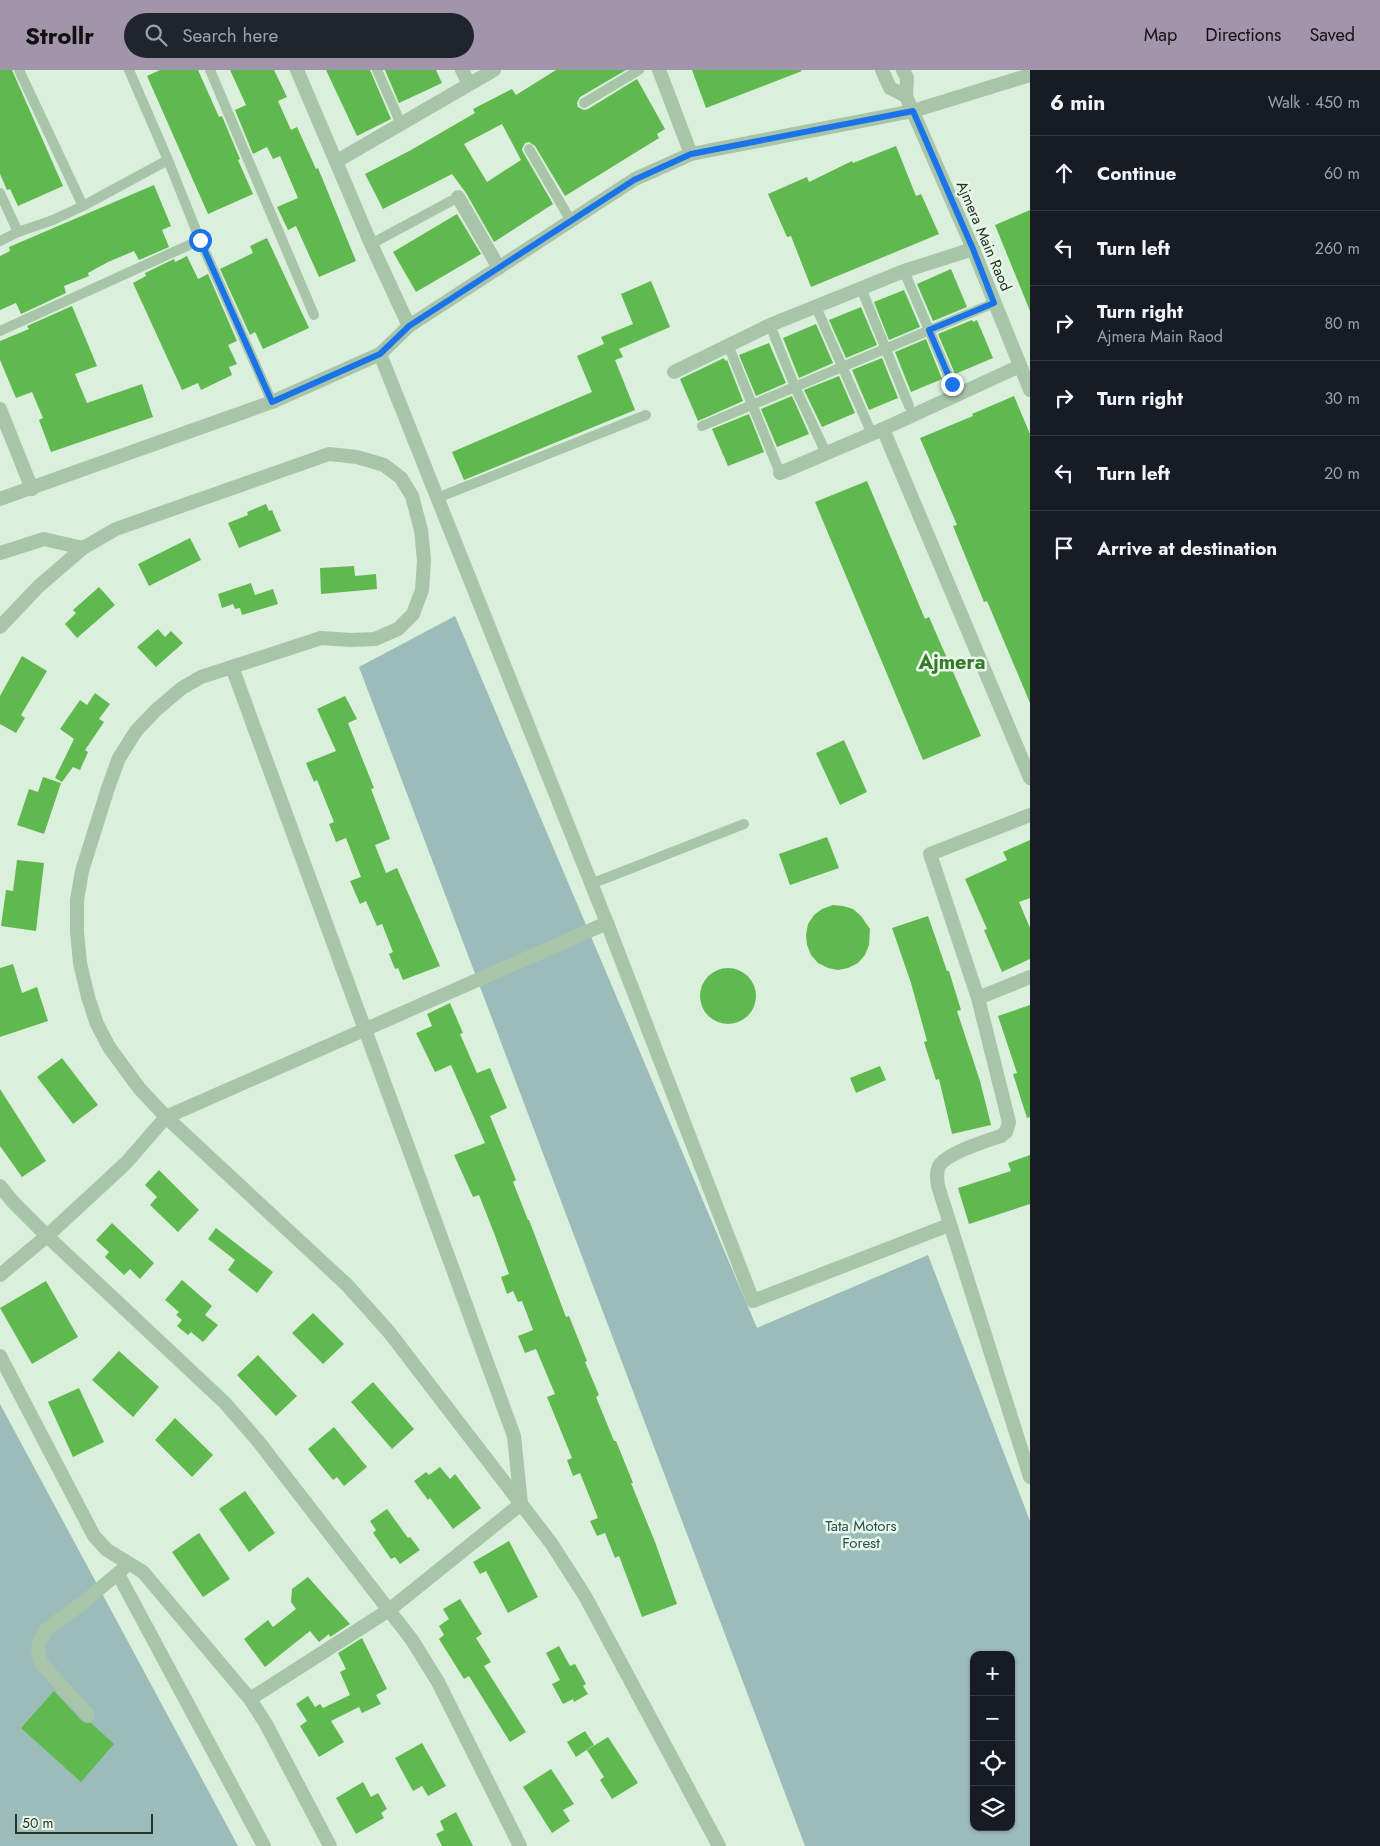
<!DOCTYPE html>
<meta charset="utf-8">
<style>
body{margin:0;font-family:Jost,sans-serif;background:#20242c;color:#f1f3f6}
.controls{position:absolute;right:15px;bottom:15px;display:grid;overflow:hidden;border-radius:10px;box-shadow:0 1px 4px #0004}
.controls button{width:45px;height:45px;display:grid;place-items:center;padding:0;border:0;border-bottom:1px solid #363941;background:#171b24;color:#f1f3f6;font:25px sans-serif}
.scale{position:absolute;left:15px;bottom:12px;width:138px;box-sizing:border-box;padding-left:5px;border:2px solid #293327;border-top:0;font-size:14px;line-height:18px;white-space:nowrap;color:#293327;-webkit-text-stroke:4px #e7f7e9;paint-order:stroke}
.stop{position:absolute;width:15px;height:15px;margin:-11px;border:4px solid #1a73e8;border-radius:50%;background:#fff}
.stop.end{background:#1a73e8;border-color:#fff;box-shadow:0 1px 5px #0008}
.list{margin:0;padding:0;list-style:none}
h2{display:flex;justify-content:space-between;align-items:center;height:65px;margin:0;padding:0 20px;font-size:21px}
h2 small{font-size:16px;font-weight:400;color:#9ea1a6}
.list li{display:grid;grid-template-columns:32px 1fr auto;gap:15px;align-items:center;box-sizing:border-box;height:75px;padding:0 20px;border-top:1px solid #363941}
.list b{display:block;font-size:19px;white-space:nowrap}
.list p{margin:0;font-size:16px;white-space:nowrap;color:#9ea1a6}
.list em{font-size:16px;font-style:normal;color:#9ea1a6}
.icon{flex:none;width:28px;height:28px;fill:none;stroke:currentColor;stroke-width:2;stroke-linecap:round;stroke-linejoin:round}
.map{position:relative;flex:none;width:1030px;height:1776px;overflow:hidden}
header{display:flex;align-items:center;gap:30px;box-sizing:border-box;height:70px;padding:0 25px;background:#a194ab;color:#111}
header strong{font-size:24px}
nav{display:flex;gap:28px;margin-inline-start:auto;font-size:18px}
.search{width:350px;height:45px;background:#20242c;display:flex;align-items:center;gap:12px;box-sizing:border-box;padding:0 18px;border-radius:28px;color:#9ea1a6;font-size:19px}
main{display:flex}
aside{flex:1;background:#171b24}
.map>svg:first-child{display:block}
.green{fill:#9cbcba;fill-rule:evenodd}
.building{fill:#60b94e;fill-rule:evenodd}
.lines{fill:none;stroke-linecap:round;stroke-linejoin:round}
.service{stroke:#a8c5aa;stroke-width:10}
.minor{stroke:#a8c5aa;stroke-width:14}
.tertiary{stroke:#a8c5aa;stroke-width:14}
.route{stroke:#1a73e8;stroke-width:6}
.labels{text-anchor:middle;stroke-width:5;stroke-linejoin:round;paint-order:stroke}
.street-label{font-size:15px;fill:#293327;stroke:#e7f7e9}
.park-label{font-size:15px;fill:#2e4f4d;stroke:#e7f7e9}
.district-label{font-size:20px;font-weight:bold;fill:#367929;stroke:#e7f7e9}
</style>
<header>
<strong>Strollr</strong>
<div class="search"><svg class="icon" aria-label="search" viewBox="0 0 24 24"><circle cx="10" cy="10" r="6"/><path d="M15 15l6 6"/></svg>Search here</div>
<nav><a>Map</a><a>Directions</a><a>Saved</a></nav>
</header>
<main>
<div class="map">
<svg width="1030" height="1776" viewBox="0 0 1030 1776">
<rect width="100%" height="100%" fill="#dbefdd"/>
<!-- green -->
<g class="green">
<path d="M 455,546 L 757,1258 L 928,1185 L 1030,1451 L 1030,1776 L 805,1776 L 359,597 ZM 974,1585 L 1011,1585 L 1011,1757 L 974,1757 Z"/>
<path d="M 0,1334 L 238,1776 L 0,1776 Z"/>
</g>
<!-- building -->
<g class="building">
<path d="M 0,0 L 12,0 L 63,116 L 18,136 L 10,119 L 7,120 L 0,104 Z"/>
<path d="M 160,0 L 198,0 L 219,47 L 222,46 L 240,89 L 238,90 L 253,124 L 208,144 L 147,6 Z"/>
<path d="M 230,0 L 274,0 L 287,27 L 278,31 L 291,60 L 297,57 L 316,99 L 318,98 L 356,191 L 319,207 L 296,156 L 288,160 L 277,137 L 298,128 L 280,86 L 273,89 L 267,77 L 253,84 L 235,40 L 246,35 Z"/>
<path d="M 326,0 L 370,0 L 391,49 L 357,66 Z"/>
<path d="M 385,0 L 436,0 L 442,13 L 399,33 Z"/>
<path d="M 556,0 L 626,0 L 580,27 L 577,33 L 578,37 L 584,40 L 588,39 L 637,9 L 665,59 L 657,64 L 659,68 L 565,126 L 535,76 L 529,72 L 525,73 L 522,79 L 523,82 L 553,134 L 494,172 L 466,123 L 452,104 L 383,139 L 365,104 L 411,80 L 475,43 L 473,39 L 512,19 L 516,25 ZM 502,54 L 521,90 L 487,112 L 464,74 Z"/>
<path d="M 692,0 L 801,0 L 802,1 L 706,38 Z"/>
<path d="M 896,76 L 916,126 L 921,124 L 939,164 L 811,217 L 791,166 L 787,167 L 768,124 L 807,107 L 809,112 L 852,91 L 853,93 Z"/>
<path d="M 154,115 L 171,156 L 162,160 L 169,177 L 139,190 L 134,181 L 108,192 L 88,203 L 89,206 L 64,216 L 66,223 L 21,244 L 16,233 L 0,240 L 0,186 L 10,181 L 9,177 Z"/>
<path d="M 1030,140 L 1030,241 L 995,155 Z"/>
<path d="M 457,144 L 481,184 L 416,222 L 393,182 Z"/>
<path d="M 267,168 L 309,258 L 263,279 L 255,262 L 250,265 L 220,199 L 253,183 L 250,176 Z"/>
<path d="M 187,186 L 198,209 L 208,204 L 237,271 L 228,275 L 237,294 L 229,297 L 232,305 L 201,320 L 198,313 L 182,320 L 133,213 L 146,206 L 145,203 L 174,189 L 175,192 Z"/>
<path d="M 951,199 L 967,237 L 933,251 L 917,214 Z"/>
<path d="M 651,211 L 670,257 L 619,279 L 623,287 L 615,290 L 635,340 L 464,410 L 452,382 L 592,322 L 577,286 L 604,274 L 601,267 L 633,254 L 621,224 Z"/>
<path d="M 904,220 L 920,257 L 889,270 L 874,232 Z"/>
<path d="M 72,236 L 97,296 L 75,304 L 87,333 L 142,314 L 153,347 L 51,382 L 39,350 L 43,348 L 32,322 L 16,328 L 0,290 L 0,271 L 29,259 L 27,256 Z"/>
<path d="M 861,237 L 877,275 L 846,288 L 829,250 Z"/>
<path d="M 972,250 L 973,252 L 977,250 L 993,288 L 955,304 L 938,264 Z"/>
<path d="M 816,254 L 833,293 L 799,308 L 783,268 Z"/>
<path d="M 926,269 L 942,309 L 911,322 L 895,282 Z"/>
<path d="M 769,273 L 786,313 L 756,326 L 739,285 Z"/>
<path d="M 724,288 L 725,291 L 727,290 L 743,331 L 698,351 L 680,309 Z"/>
<path d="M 882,288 L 898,328 L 869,340 L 852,300 Z"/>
<path d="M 839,306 L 855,343 L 822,357 L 804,320 Z"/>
<path d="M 792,326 L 809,364 L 777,377 L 761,339 Z"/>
<path d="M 1014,326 L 1030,364 L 1030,633 L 987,531 L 984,532 L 953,456 L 957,455 L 920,368 L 973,346 L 972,344 Z"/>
<path d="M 749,344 L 764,382 L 728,396 L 712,359 Z"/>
<path d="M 867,411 L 925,549 L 929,547 L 981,666 L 923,690 L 815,432 Z"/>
<path d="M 266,434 L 269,441 L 272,440 L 281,461 L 239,478 L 228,453 L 248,445 L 247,442 Z"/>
<path d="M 190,468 L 201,490 L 149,516 L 138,494 Z"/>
<path d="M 354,496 L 355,506 L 376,504 L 377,519 L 321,524 L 320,498 Z"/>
<path d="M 251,513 L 255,525 L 273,519 L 278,534 L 242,545 L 240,538 L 235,539 L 233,534 L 222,538 L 218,524 Z"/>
<path d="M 99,517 L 115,535 L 77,568 L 65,554 L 76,543 L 73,540 Z"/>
<path d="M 158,559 L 165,567 L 171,561 L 183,573 L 156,597 L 137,577 Z"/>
<path d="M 22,586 L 47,601 L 21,645 L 25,648 L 16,663 L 0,654 L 0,626 Z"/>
<path d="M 95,623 L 110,634 L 99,649 L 104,652 L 85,680 L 88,682 L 80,700 L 73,697 L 62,712 L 55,708 L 74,669 L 60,659 L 80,630 L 87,635 Z"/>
<path d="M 345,626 L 357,649 L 348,653 L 374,718 L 371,719 L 390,769 L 375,775 L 386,803 L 397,798 L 440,896 L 403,910 L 398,898 L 395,899 L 389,884 L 393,882 L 382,854 L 377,856 L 366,831 L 360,834 L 350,811 L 361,807 L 346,768 L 336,772 L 329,754 L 334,752 L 317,710 L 314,712 L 306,693 L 336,681 L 317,639 Z"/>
<path d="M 844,670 L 867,722 L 840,735 L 816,683 Z"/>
<path d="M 43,707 L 61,713 L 44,764 L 17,755 L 29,719 L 38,722 Z"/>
<path d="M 827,767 L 839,798 L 790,815 L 779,784 Z"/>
<path d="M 1030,770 L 1030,828 L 1019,832 L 1030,858 L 1030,889 L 1002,902 L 984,860 L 987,859 L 965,809 L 1007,790 L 1003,782 Z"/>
<path d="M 17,790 L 44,793 L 36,861 L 1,856 L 6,820 L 13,821 Z"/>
<path d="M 833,835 L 843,836 L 853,839 L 861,846 L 870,859 L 869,875 L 865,885 L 858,893 L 848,898 L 838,900 L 828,898 L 818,893 L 811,885 L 807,875 L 806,865 L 808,854 L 814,845 L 822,839 Z"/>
<path d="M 928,846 L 947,901 L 949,901 L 961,940 L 957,941 L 980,1011 L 991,1055 L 952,1064 L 939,1009 L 936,1010 L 924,972 L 927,971 L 911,913 L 892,858 Z"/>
<path d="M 13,894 L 22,923 L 37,917 L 48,951 L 0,967 L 0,898 Z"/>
<circle cx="728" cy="926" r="28"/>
<path d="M 450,933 L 463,963 L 460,964 L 477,1003 L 490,998 L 507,1038 L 490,1046 L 516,1110 L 513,1112 L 528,1150 L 529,1150 L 566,1247 L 569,1246 L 587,1291 L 585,1292 L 599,1325 L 596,1327 L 614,1371 L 616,1371 L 633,1413 L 631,1413 L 655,1472 L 677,1534 L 642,1547 L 619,1486 L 615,1488 L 605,1463 L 597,1466 L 590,1451 L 598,1448 L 580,1403 L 573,1406 L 567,1390 L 572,1388 L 547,1327 L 555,1324 L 536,1279 L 525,1283 L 518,1266 L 533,1260 L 522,1231 L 518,1232 L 513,1221 L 507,1224 L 501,1207 L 509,1204 L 494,1163 L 479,1125 L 473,1127 L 454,1085 L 485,1073 L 451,995 L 435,1002 L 416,963 L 432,956 L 427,944 Z"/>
<path d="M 1030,935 L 1030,1047 L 1027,1048 L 1013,1004 L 1017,1003 L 998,946 Z"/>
<path d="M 62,988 L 98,1035 L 73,1054 L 37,1007 Z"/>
<path d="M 880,996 L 886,1010 L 856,1023 L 850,1008 Z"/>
<path d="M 0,1019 L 46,1091 L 22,1107 L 0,1076 Z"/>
<path d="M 1030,1085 L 1030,1134 L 969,1154 L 958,1118 L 1011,1101 L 1008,1093 Z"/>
<path d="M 159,1100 L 199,1140 L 178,1162 L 150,1135 L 157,1127 L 145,1115 Z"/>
<path d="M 112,1153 L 154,1193 L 140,1209 L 130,1199 L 124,1205 L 105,1187 L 109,1182 L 96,1170 Z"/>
<path d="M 216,1158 L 273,1202 L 257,1223 L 228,1200 L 235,1190 L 208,1169 Z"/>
<path d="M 182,1210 L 212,1236 L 205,1245 L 218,1255 L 203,1272 L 191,1262 L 188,1265 L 177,1256 L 182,1250 L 176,1245 L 179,1242 L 165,1230 Z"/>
<path d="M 46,1211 L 78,1267 L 32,1294 L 0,1238 Z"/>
<path d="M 313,1243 L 344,1274 L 323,1294 L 292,1263 Z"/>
<path d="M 119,1281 L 159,1317 L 133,1347 L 92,1310 Z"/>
<path d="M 258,1285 L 297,1326 L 276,1346 L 237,1305 Z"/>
<path d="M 373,1312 L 414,1359 L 392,1379 L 351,1332 Z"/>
<path d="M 79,1318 L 104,1372 L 73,1387 L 48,1332 Z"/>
<path d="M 175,1348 L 213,1385 L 192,1407 L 155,1370 Z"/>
<path d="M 334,1357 L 367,1397 L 344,1416 L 337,1407 L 333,1410 L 308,1379 Z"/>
<path d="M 440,1397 L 450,1409 L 455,1404 L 481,1438 L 453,1459 L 430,1428 L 428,1430 L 414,1411 L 426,1402 L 429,1405 Z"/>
<path d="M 245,1421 L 275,1463 L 249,1482 L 219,1439 Z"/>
<path d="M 387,1439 L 408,1468 L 410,1467 L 420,1480 L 400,1494 L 395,1487 L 391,1489 L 373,1463 L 376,1460 L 370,1451 Z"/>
<path d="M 199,1463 L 230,1509 L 203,1527 L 172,1482 Z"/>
<path d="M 509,1471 L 538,1527 L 508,1543 L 486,1501 L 480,1504 L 473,1492 Z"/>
<path d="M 308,1507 L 350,1554 L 330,1567 L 329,1564 L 319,1572 L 310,1561 L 265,1597 L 244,1569 L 268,1550 L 273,1557 L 296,1539 L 291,1532 L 292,1519 Z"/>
<path d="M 460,1529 L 482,1564 L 476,1568 L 491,1592 L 484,1596 L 526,1662 L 510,1672 L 469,1606 L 464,1609 L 439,1569 L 444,1565 L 439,1556 L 449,1549 L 443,1539 Z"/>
<path d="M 362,1568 L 387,1619 L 376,1625 L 381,1634 L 362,1643 L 359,1637 L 331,1651 L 344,1672 L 319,1687 L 300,1656 L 307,1651 L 296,1634 L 308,1626 L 315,1637 L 320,1634 L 323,1638 L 350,1625 L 340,1602 L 346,1599 L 338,1583 Z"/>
<path d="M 559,1576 L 570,1596 L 575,1594 L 586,1614 L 583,1616 L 588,1624 L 574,1632 L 573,1629 L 563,1634 L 552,1614 L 560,1610 L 546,1583 Z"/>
<path d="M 54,1621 L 82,1651 L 86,1653 L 91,1653 L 114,1674 L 81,1712 L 21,1658 Z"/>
<path d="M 585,1661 L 594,1675 L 576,1687 L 567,1672 Z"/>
<path d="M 608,1667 L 638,1713 L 612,1729 L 600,1710 L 604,1707 L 587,1680 Z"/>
<path d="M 422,1673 L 446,1716 L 428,1726 L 422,1716 L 413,1721 L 395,1688 Z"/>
<path d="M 551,1699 L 574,1734 L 563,1740 L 570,1751 L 552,1763 L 523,1717 Z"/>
<path d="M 363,1712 L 371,1727 L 378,1723 L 387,1739 L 381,1743 L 384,1748 L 356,1764 L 336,1728 Z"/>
<path d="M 456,1742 L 473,1776 L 442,1776 L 436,1764 L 444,1760 L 440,1751 Z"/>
</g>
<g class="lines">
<!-- service -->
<g class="service">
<path d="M 19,0 L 83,136 L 168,90"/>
<path d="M 129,0 L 168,90 L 200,170 L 272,332"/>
<path d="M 210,0 L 314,245"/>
<path d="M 377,0 L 401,54"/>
<path d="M 584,33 L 639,0"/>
<path d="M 529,79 L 571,151"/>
<path d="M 0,123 L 18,162 L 53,150 L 83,136"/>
<path d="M 0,171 L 18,162"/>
<path d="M 371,174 L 451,131"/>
<path d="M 904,201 L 952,314"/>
<path d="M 861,218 L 909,336"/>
<path d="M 816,237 L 872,364"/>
<path d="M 770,255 L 795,317 L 826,383"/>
<path d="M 0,261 L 200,170"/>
<path d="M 728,275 L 780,403"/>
<path d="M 702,356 L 994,233"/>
<path d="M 437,428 L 646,345"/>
<path d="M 591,814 L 744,754"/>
</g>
<!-- minor -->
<g class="minor">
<path d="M 297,0 L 371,174 L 409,256"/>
<path d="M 462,0 L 469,14"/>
<path d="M 659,0 L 691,84"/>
<path d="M 337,91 L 494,0"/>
<path d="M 458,127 L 499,198"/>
<path d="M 380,284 L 607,853 L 753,1231 L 949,1155"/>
<path d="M 674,302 L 770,255 L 904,201 L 973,179"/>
<path d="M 0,339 L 32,419"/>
<path d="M 883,359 L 1030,708"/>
<path d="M 780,403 L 883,359 L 1020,296"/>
<path d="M 0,429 L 272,332 L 380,284 L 409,256 L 635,109 L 691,84 L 913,41 L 1030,5"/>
<path d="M 0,483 L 44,469 L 83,478"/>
<path d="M 0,557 L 39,516 L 83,478 L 116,459 L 329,384 L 357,387 L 384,395 L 401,408 L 412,426 L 421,460 L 424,490 L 422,520 L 413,544 L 398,559 L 375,569 L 351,570 L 321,568 L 201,607 L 182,618 L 156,640 L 136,661 L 119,688 L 108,718 L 82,801 L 77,830 L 77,862 L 80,893 L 88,927 L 97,954 L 109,977 L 139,1018 L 166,1047 L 347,1215 L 389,1262 L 551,1473 L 585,1526 L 719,1776"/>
<path d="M 232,597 L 514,1366 L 521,1434 L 389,1540 L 250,1629"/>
<path d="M 1030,745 L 930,784 L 978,928 L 1009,1052 L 1006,1062 L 1001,1066 C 986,1071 947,1083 939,1096 C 936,1102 937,1109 938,1116 L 1030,1407"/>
<path d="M 978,928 L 1030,907"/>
<path d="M 0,1116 L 13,1132 L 47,1166 L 225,1333 L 258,1371 L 412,1570 L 438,1612 L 520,1776"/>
<path d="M 0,1205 L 47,1166 L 126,1093 L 166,1047 L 607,853"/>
<path d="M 0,1286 L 94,1466 L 107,1480 L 143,1502 L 250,1629 L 266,1654 L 330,1776"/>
<path d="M 118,1504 L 264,1776"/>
<path d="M 88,1645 L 41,1593 L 38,1581 L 39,1573 L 47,1559 L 84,1532 L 123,1499"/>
</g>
<!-- tertiary -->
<g class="tertiary">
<path d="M 882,0 L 890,18 L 906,26"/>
<path d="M 903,0 L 907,8 L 906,26 L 973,179 L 1030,320"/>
</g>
</g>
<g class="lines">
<!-- route -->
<path class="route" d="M 200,170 L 272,332 L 380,284 L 409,256 L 634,110 L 691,84 L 913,41 L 973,179 L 994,233 L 929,260 L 952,314"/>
</g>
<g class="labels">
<!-- street labels -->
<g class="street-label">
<text transform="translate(984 166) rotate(67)" y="5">Ajmera Main Raod</text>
</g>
<!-- park labels -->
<g class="park-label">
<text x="861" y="1461">Tata Motors<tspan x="861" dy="17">Forest</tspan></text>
</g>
<!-- district labels -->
<g class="district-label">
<text x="952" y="599">Ajmera</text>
</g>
</g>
</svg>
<div class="controls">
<button>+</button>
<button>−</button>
<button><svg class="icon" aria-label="locate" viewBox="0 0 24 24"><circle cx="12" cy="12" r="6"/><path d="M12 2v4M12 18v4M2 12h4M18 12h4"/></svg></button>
<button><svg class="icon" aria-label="layers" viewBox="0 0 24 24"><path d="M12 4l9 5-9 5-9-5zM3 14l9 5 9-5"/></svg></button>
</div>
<div class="scale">50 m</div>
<div class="stop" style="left:200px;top:170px"></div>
<div class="stop end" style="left:952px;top:314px"></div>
</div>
<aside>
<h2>6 min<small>Walk · 450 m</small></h2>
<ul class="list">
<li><svg class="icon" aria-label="ahead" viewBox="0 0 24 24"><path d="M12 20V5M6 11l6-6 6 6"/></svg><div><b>Continue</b></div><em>60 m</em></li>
<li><svg class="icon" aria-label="left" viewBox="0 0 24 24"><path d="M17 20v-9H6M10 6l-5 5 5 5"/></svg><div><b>Turn left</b></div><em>260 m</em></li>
<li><svg class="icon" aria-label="right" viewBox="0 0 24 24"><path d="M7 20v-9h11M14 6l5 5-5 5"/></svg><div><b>Turn right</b><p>Ajmera Main Raod</p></div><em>80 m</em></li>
<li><svg class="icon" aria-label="right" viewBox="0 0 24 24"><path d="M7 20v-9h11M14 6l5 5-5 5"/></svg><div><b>Turn right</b></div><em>30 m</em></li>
<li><svg class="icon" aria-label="left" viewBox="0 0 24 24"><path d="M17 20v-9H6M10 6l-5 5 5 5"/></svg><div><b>Turn left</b></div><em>20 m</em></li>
<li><svg class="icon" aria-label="arrive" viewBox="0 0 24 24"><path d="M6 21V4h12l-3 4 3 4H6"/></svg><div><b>Arrive at destination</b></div></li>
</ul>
</aside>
</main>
